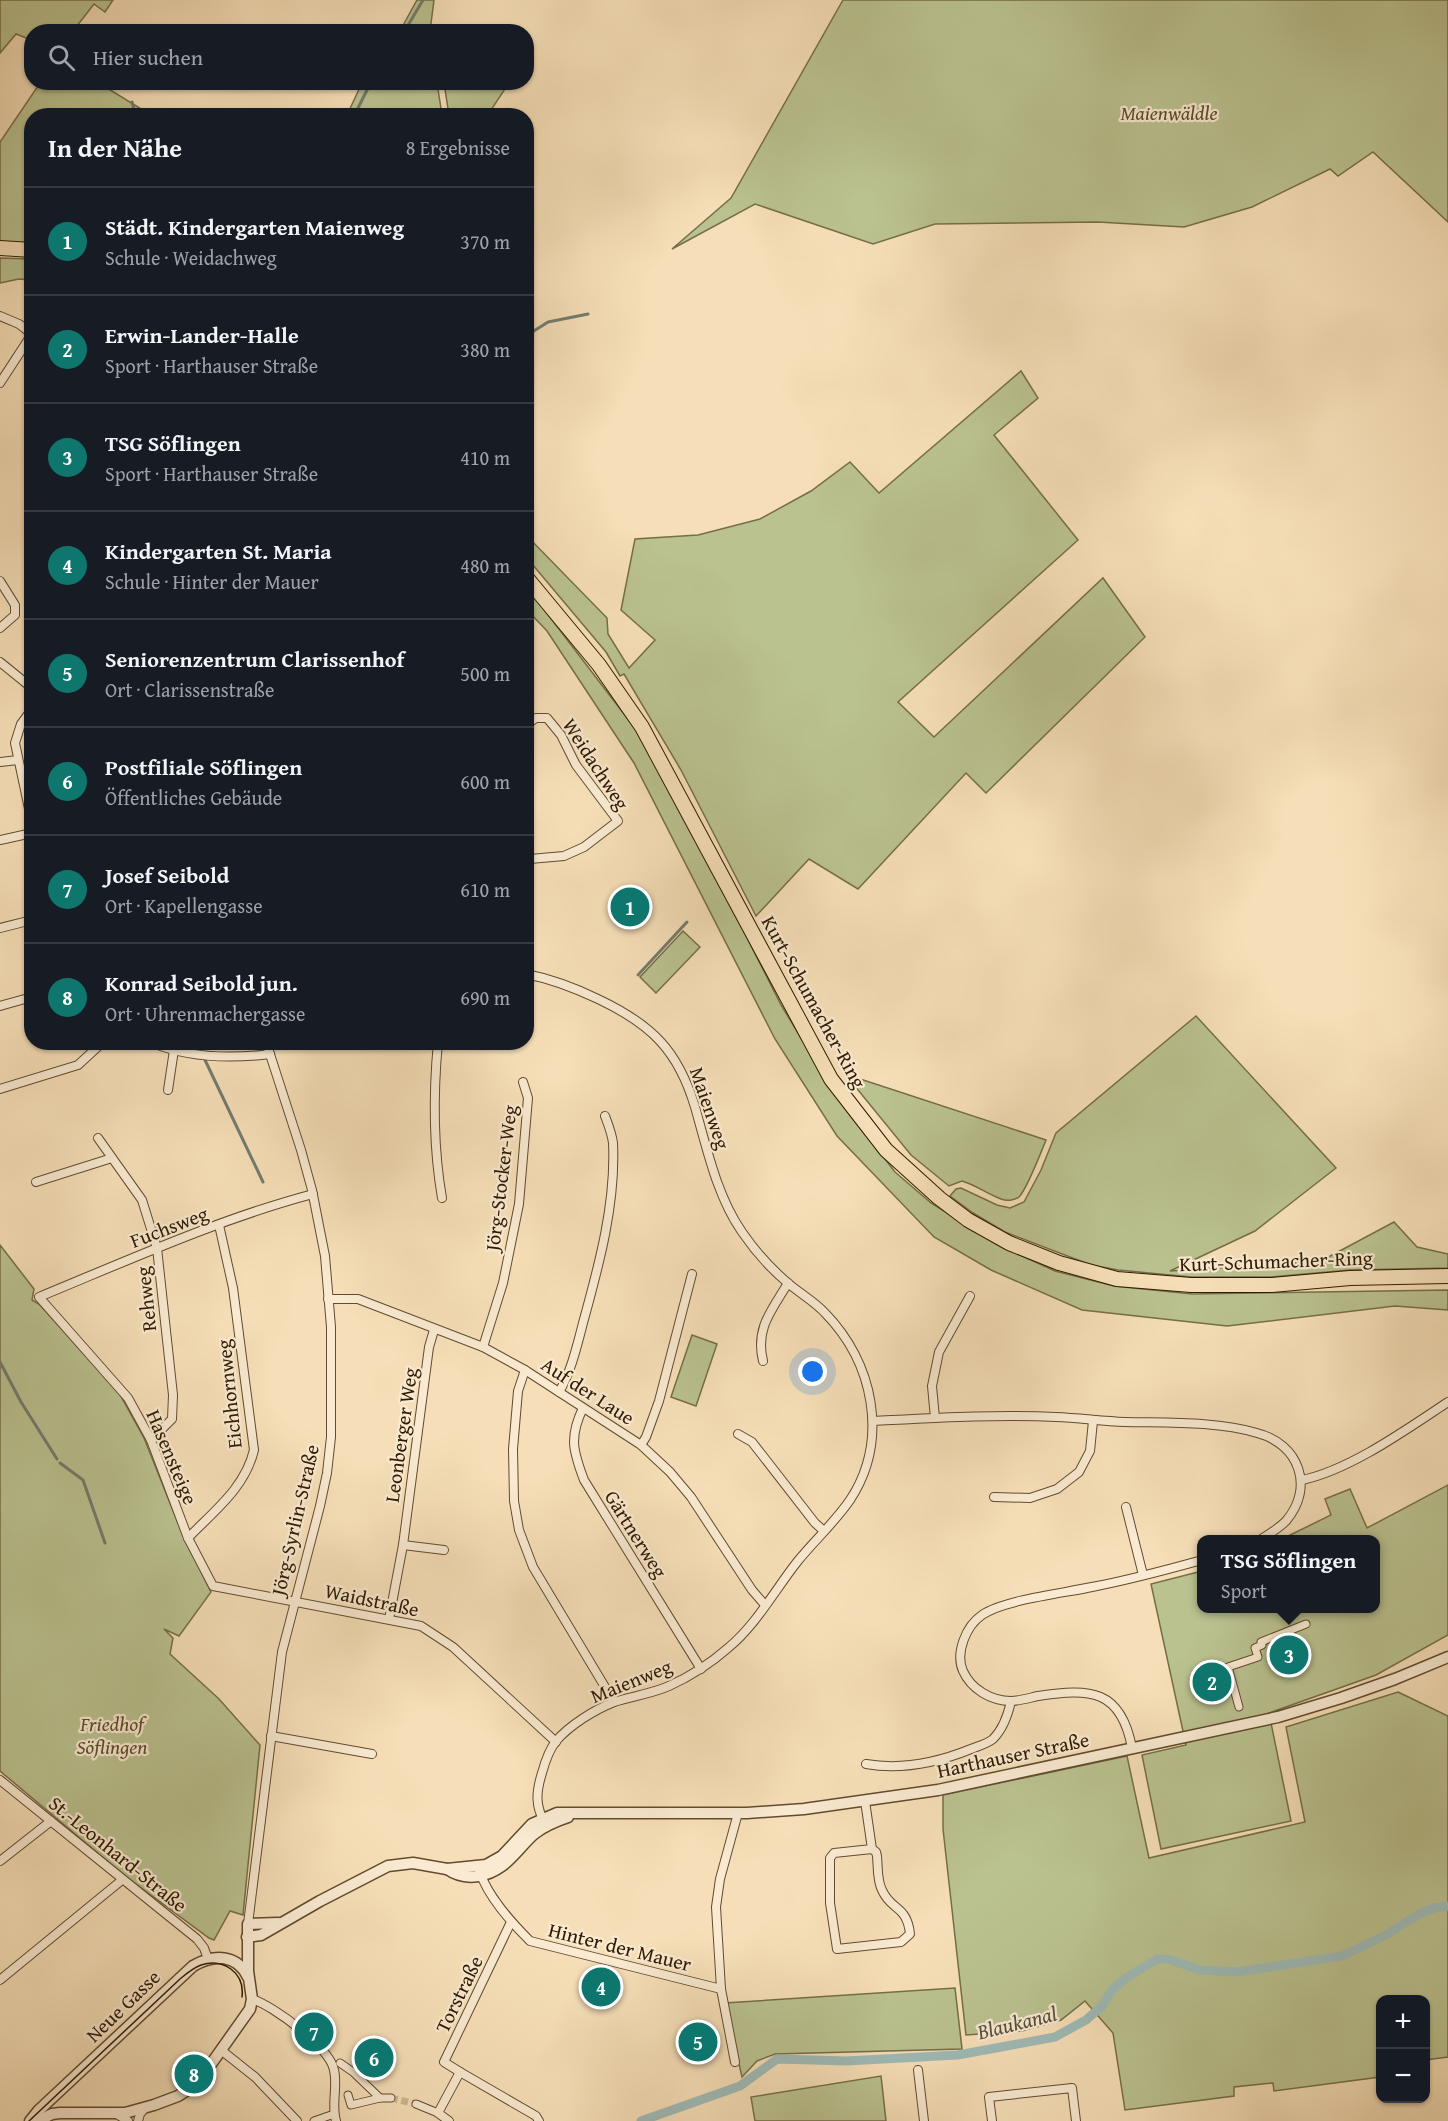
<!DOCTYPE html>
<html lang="de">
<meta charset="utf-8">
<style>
body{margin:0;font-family:"Gentium Book Plus",serif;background:#242831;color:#f1f3f6}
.controls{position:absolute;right:18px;bottom:18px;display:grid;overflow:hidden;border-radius:12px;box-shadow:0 2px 4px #0004}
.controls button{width:54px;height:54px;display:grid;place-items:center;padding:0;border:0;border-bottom:2px solid #363941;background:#171b24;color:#f1f3f6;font:30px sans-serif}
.you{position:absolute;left:813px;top:1372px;width:21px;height:21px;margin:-15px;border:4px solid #fff;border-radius:50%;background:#1a73e8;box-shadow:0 0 0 9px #1a73e833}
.badge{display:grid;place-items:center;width:39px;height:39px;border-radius:50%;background:#0f766e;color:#fff;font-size:20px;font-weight:700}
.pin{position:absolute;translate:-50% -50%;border:3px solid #fff;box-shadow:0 2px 6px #0006}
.popup{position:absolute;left:1197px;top:1535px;width:183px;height:78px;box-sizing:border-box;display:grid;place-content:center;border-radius:12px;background:#171b24;filter:drop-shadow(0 2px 4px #0005);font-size:20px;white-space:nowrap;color:#9ea1a6}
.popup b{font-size:22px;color:#f1f3f6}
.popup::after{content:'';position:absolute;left:50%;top:100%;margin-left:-12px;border:12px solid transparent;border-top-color:#171b24}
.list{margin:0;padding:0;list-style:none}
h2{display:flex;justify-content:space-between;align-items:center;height:78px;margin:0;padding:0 24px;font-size:26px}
h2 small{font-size:20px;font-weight:400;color:#9ea1a6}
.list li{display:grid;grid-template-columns:39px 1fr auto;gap:18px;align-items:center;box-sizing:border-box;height:108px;padding:0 24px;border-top:2px solid #363941}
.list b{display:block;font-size:22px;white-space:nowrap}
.list p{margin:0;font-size:20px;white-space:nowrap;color:#9ea1a6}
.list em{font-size:20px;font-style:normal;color:#9ea1a6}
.icon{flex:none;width:33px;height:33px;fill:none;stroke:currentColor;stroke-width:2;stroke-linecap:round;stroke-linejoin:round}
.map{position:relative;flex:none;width:1448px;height:2121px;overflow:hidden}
.search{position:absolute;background:#171b24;box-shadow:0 2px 4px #0004;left:24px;top:24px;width:510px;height:66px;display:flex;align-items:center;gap:15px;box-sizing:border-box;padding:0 21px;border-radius:24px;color:#9ea1a6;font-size:22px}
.panel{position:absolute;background:#171b24;box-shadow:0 2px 4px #0004;left:24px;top:108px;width:510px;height:942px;border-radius:24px}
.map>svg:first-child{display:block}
.green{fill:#bac290;stroke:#756e48;stroke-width:1.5}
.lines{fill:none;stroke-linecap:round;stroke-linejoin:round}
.stream{stroke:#737b6e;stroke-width:3}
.canal{stroke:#9fbbb7;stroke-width:9}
.pedestrian-tunnel{stroke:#ceb893;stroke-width:7;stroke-dasharray:7 3.5;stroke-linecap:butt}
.pedestrian-casing{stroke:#624b2e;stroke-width:9}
.minor-casing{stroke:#624b2e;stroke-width:10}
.tertiary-casing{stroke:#624b2e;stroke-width:13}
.primary-casing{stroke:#301a00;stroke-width:16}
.pedestrian{stroke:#f9ead1;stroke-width:7}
.minor{stroke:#f9ead1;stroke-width:8}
.tertiary{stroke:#f9ead1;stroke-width:10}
.primary{stroke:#f6dfb8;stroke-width:14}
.tram{stroke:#301a00;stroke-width:1.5}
.labels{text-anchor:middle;stroke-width:4.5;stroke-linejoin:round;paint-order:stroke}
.park-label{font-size:20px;font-style:italic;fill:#594c2b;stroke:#f9ead1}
.street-label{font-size:20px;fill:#301a00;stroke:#f9ead1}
.water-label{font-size:21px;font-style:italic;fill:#575240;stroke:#f9ead1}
</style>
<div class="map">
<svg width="1448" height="2121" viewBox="0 0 1448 2121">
<rect width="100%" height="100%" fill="#f6dfb8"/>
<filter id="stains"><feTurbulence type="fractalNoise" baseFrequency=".00333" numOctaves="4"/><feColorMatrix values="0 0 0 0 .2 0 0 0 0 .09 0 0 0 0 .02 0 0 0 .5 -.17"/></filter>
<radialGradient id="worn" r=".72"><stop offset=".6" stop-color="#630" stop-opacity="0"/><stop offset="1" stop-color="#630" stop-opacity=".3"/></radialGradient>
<!-- green -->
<g class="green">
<path d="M 0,0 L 113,0 L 105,12 L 94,4 L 73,31 L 32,32 L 31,40 L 16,34 L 0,53 Z"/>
<path d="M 417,0 L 434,0 L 430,31 L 400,31 Z"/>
<path d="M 843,0 L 1448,0 L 1448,222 L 1373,152 L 1338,176 L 1330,169 L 1252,207 L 1184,227 L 1098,222 L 935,224 L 873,244 L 755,204 L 672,249 L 731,198 Z"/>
<path d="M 40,83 L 99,83 L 151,115 L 32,116 L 31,244 L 0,242 L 0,142 Z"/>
<path d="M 362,83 L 437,83 L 442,115 L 347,115 Z"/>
<path d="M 444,83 L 444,82 L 509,83 L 487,116 L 449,115 Z"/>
<path d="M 0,258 L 31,259 L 31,280 L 19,279 L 0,283 Z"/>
<path d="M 1021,371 L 1038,398 L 994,435 L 1078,540 L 898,702 L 934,737 L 1103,578 L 1145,637 L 986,793 L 966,773 L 858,889 L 809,859 L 756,916 L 681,770 L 624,674 L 620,676 L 606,652 L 527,558 L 527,536 L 607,618 L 608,634 L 629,668 L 655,640 L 621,610 L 635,539 L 698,535 L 760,519 L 811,491 L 850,462 L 879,493 Z"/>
<path d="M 526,586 L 637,731 L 730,904 L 781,1005 L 838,1099 L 895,1172 L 931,1203 L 996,1244 L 1055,1271 L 1114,1286 L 1192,1294 L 1448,1290 L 1448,1310 L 1395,1306 L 1227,1326 L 1082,1310 L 991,1270 L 934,1237 L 837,1136 L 775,1039 L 634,763 L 547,631 L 527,610 Z"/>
<path d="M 683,931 L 700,947 L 656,993 L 640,977 Z"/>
<path d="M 1196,1016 L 1336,1168 L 1255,1231 L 1170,1271 L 1321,1261 L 1394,1222 L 1417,1247 L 1448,1254 L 1448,1268 L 1350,1270 L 1271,1277 L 1191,1277 L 1118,1270 L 1091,1265 L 1005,1232 L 973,1213 L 950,1196 L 956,1189 L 961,1188 L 997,1205 L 1010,1208 L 1024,1202 L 1041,1170 L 1056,1133 Z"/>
<path d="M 845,1074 L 1046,1140 C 1041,1152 1027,1189 1019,1197 C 1014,1201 1006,1201 1001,1199 C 987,1194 976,1185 962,1181 L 949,1186 L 911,1155 Z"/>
<path d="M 0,1245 L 34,1289 L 32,1300 L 39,1304 L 119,1393 L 144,1438 L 184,1538 L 211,1592 L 179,1636 L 164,1629 L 173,1638 L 170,1654 L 219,1699 L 260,1745 L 243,1915 L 230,1911 L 214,1940 L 209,1938 L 125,1876 L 0,1771 Z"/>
<path d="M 692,1335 L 717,1344 L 696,1406 L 671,1397 Z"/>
<path d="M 1448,1485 L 1448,1635 L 1376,1675 L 1269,1713 L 1291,1821 L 1161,1849 L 1142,1755 L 1186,1745 L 1151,1584 L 1202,1571 L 1202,1608 L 1376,1608 L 1376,1540 L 1282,1539 L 1331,1515 L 1325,1499 L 1350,1489 L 1367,1528 Z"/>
<path d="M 1398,1692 L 1448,1716 L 1448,2057 L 1426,2060 L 1426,2000 L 1380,2000 L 1380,2077 L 1274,2091 L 1273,2083 L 1234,2087 L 1234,2096 L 1125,2110 L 1113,2033 L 1085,2001 L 1061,2020 L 1022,2031 L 966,2035 L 943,1829 L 943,1795 L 1127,1756 L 1149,1858 L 1305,1822 L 1286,1727 Z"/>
<path d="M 955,1988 L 962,2049 L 775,2054 L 757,2061 L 742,2077 L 725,2003 Z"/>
<path d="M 881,2076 L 886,2121 L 755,2121 L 751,2097 Z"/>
</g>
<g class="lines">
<!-- stream -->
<g class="stream">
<path d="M 404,32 L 423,0"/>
<path d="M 132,102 L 136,116"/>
<path d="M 354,116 L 371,82"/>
<path d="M 526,336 L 548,322 L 588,314"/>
<path d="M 638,975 L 687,922"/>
<path d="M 193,1042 L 199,1052"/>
<path d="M 205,1060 L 263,1182"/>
<path d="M 0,1362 L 21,1402 L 57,1459"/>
<path d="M 60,1463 L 83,1480 L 105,1543"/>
</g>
<!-- canal -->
<path class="canal" d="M 641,2121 L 740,2086 L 777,2059 L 846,2061 L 958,2055 L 1055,2037 L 1086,2020 L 1102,2006 L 1112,1990 L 1126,1978 L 1157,1959 L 1169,1959 L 1199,1970 L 1237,1972 L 1342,1956 L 1384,1936 L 1419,1914 L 1434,1908 L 1448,1906"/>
<!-- pedestrian-tunnel -->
<path class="pedestrian-tunnel" d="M 391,2098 L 416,2104"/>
<!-- pedestrian casing -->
<g class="pedestrian-casing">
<g id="pedestrian">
<path d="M 1239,1707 L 1228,1667 L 1258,1657 L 1255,1648 L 1262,1645 L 1261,1642 L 1306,1624"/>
<path d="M 340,2063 L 353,2072 L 380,2098"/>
<path d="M 348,2095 L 351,2105 L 380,2098 L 391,2098"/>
<path d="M 416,2104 L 438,2113"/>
<path d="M 314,2121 L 334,2114"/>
</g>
</g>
<!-- minor casing -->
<g class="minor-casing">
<g id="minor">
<path d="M 0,316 L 19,324 L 32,334"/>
<path d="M 0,383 L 32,334"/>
<path d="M 0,581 L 15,605 L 15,615 L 0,628"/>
<path d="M 0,662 L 32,688"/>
<path d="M 32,709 L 21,724 L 15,743 L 32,823"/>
<path d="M 526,725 L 536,718 L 547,718 L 561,735 L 576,765 L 618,821 L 584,847 L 564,856 L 530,859 L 526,856"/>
<path d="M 0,762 L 18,760"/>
<path d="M 0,840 L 32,833"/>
<path d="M 0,928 L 32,920"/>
<path d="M 526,974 C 552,979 575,988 598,999 C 651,1024 678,1050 695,1107 C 707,1149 717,1196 742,1232 C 755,1251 771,1269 789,1284 C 801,1294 815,1302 825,1313 C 873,1362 890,1439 850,1500 C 835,1522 814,1541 797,1562 C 775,1590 756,1625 728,1648 C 711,1663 691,1676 669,1686 C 651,1694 632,1696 614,1702 C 594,1710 570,1725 556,1741 C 549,1750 545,1762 542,1773 C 536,1792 535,1806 545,1823"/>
<path d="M 0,1006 L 32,997"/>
<path d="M 150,1042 C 188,1058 230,1059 270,1054"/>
<path d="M 438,1042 C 433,1095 433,1146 442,1198"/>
<path d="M 0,1089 L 78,1065 L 103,1042"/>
<path d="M 168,1090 L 174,1050"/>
<path d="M 98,1138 L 142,1200 L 157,1248 L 173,1395 L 172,1419 L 151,1440"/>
<path d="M 36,1182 L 112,1158"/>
<path d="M 313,1194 C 219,1219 129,1260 39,1297 L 128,1398 L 151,1440 L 188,1538 L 213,1586 L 421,1626 L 453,1647 L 556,1742"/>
<path d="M 328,1299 L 358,1299 L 483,1347 L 525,1370 L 641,1445 L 670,1472 L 691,1497 L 752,1590 L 765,1605"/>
<path d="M 483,1347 L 503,1283 L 519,1204 L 528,1098 L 523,1082"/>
<path d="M 763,1361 C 755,1328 772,1310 788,1283"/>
<path d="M 525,1370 L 518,1391 L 513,1449 L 514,1501 L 519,1530 L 533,1567 L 614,1702"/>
<path d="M 559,1392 C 571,1372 577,1346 583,1323 C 599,1265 616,1203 613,1143 C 612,1134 608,1124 605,1116"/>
<path d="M 583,1408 C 569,1437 573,1451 584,1480 L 701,1669"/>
<path d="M 935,1418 L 932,1386 L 939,1352 L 970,1296"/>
<path d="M 874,1421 C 933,1418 997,1414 1056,1417 C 1079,1418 1102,1421 1125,1422 C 1167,1423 1217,1421 1257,1433 C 1299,1444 1315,1487 1286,1521 C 1278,1529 1269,1534 1260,1540"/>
<path d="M 738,1434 L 752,1442 L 815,1523 L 824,1531"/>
<path d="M 641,1445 L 646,1437 L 659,1401 L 692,1274"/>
<path d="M 1302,1480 C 1350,1470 1407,1429 1448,1402"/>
<path d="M 994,1497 L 1030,1498 L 1057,1489 L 1079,1472 L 1090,1451 L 1093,1421"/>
<path d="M 1126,1507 L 1143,1575"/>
<path d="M 188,1538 C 214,1511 245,1488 254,1450 L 233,1288 L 219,1225"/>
<path d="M 403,1545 L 444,1550"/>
<path d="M 389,1619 L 403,1545 L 429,1347 L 434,1330"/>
<path d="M 271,1736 L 372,1754"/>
<path d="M 1132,1748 C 1121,1689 1090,1688 1038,1696 C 1029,1698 1019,1701 1011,1701 C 991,1701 971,1689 963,1671 C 955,1653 966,1626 982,1615 C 1003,1600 1064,1593 1092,1587 C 1129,1580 1166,1570 1202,1560"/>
<path d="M 866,1764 C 901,1770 939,1762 971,1749 C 978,1746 987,1744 993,1739 C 1003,1729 1008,1715 1011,1701"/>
<path d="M 0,1780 L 197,1939 L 204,1948 L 208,1959"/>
<path d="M 865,1801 L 872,1849 L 834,1853 L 830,1858 L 830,1903 L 837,1949 L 901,1942 L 910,1934 C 907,1905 891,1911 882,1890 C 877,1881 878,1866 877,1856 L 876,1852 L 872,1849"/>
<path d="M 0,1861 L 51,1821"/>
<path d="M 479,1870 C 488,1897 511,1922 530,1941 L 721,1989"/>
<path d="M 248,1924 L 282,1652 L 320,1506 L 327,1473 L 331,1437 L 331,1327 L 325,1256 L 312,1190 L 301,1150 L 266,1042"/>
<path d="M 0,1980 L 122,1880"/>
<path d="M 252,1999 C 274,2006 330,2048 334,2070 C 338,2087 331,2104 336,2121"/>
<path d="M 221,2050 L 255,2077 L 297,2121"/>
<path d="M 735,2062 L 721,1989 L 716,1907 L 720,1879 L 738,1813"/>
<path d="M 918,2070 L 924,2121"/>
<path d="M 460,2072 L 444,2062 L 511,1922"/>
<path d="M 115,2113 L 128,2121"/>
<path d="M 138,2121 L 140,2114 L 145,2108"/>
<path d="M 449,2121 L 438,2113 L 460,2072 L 536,2116 L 539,2121"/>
<path d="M 992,2121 L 989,2097 L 1072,2088 L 1076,2121"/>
</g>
</g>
<!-- tertiary casing -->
<g class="tertiary-casing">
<g id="tertiary">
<path d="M 447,1869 C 457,1876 466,1878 478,1876 C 505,1872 515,1851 534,1834 C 544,1826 556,1821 568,1817"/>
<path d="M 247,1937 L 261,1935 L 320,1901 L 388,1866 L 413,1863 L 447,1869 L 486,1865 L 502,1856 L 532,1824 L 557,1813 L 747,1813 L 804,1809 L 938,1790 L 1278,1717 L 1341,1698 L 1395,1679 L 1448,1657"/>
<path d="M 30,2121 L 38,2111 L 193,1966 C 214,1954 237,1954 248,1977"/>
<path d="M 38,2121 L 52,2114 L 60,2113 L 125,2113 L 154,2105 L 178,2096 L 189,2089 L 204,2074 L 250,2009 L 252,1999 L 248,1971 L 248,1924 L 278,1923"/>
</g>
</g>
<!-- primary casing -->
<g class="primary-casing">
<g id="primary">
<path d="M 0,248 L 32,250"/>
<path d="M 526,577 L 599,665 L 642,727 L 831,1079 L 886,1150 L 939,1198 L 968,1220 L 1009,1243 L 1059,1263 L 1117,1279 L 1191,1285 L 1272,1285 L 1350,1278 L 1448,1276"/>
</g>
</g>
<!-- pedestrian -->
<use href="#pedestrian" class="pedestrian"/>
<!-- minor -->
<use href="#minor" class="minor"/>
<!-- tertiary -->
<use href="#tertiary" class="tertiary"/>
<!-- primary -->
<use href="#primary" class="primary"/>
<!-- tram -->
<path class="tram" d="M 29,2121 L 180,1979 C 187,1973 193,1968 201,1965 C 223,1958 245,1972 242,1997"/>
</g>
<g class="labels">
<!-- park labels -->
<g class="park-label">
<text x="1169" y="120">Maienwäldle</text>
<text x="112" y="1731">Friedhof<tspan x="112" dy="23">Söflingen</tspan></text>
</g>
<!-- street labels -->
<g class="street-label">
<text transform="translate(596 764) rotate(57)" y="7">Weidachweg</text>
<text transform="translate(814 1002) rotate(61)" y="7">Kurt-Schumacher-Ring</text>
<text transform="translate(710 1108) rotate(71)" y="7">Maienweg</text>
<text transform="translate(501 1178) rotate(-83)" y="7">Jörg-Stocker-Weg</text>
<text transform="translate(169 1227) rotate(-21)" y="7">Fuchsweg</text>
<text transform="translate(1276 1261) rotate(-2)" y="7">Kurt-Schumacher-Ring</text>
<text transform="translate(146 1299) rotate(-96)" y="7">Rehweg</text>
<text transform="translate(588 1391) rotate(33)" y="7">Auf der Laue</text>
<text transform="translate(229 1394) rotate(-96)" y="7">Eichhornweg</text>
<text transform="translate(401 1435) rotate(-82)" y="7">Leonberger Weg</text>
<text transform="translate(172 1457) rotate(67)" y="7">Hasensteige</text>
<text transform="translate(295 1520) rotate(-77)" y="7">Jörg-Syrlin-Straße</text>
<text transform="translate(636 1534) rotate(58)" y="7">Gärtnerweg</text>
<text transform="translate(372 1600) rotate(12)" y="7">Waidstraße</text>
<text transform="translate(631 1681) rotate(-22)" y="7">Maienweg</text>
<text transform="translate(1013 1755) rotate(-12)" y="7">Harthauser Straße</text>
<text transform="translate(118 1854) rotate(39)" y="7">St.-Leonhard-Straße</text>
<text transform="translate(620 1947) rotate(14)" y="7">Hinter der Mauer</text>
<text transform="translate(459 1994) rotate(-64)" y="7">Torstraße</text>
<text transform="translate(123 2006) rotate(-44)" y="7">Neue Gasse</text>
</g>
<!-- water labels -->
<g class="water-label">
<text transform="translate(1017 2023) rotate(-14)" y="7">Blaukanal</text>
</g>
</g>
<rect width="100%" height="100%" filter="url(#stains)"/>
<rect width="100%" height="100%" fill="url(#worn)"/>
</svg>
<div class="controls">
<button>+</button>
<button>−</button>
</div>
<div class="you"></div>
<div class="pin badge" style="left:630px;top:907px">1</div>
<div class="pin badge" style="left:1212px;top:1682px">2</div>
<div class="pin badge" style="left:1289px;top:1655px">3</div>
<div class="popup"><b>TSG Söflingen</b>Sport</div>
<div class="pin badge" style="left:601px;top:1987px">4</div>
<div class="pin badge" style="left:698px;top:2042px">5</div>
<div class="pin badge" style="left:374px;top:2058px">6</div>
<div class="pin badge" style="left:314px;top:2032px">7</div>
<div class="pin badge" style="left:194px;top:2074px">8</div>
<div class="search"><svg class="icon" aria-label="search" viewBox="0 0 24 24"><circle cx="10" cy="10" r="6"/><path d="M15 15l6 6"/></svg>Hier suchen</div>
<section class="panel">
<h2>In der Nähe<small>8 Ergebnisse</small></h2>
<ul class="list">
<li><span class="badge">1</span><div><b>Städt. Kindergarten Maienweg</b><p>Schule · Weidachweg</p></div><em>370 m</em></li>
<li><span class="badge">2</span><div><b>Erwin-Lander-Halle</b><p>Sport · Harthauser Straße</p></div><em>380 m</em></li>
<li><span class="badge">3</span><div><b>TSG Söflingen</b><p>Sport · Harthauser Straße</p></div><em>410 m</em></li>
<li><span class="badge">4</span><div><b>Kindergarten St. Maria</b><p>Schule · Hinter der Mauer</p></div><em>480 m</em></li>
<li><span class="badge">5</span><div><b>Seniorenzentrum Clarissenhof</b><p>Ort · Clarissenstraße</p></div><em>500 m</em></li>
<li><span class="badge">6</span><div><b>Postfiliale Söflingen</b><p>Öffentliches Gebäude</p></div><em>600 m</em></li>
<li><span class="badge">7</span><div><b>Josef Seibold</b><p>Ort · Kapellengasse</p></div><em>610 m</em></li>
<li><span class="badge">8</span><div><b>Konrad Seibold jun.</b><p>Ort · Uhrenmachergasse</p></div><em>690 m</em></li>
</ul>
</section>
</div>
